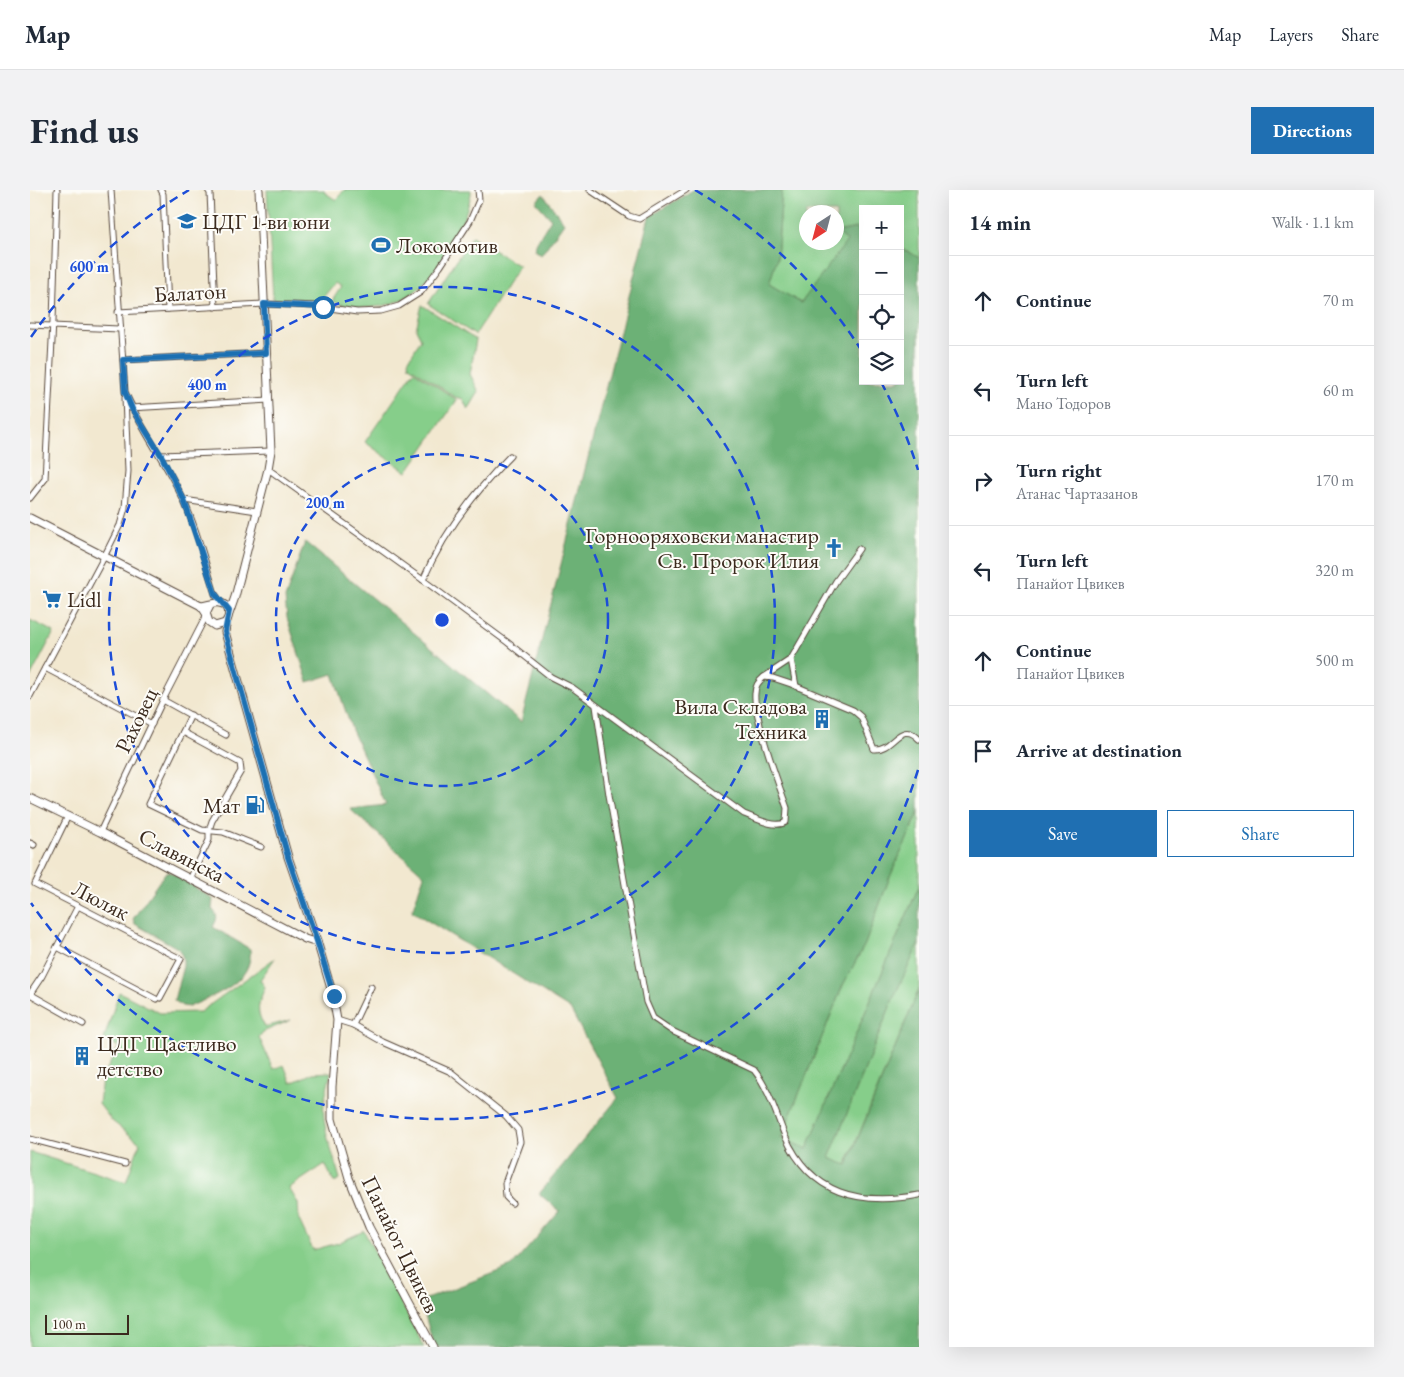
<!DOCTYPE html>
<meta charset="utf-8">
<style>
body{margin:0;font-family:"EB Garamond",serif;background:#f2f2f3;color:#1f2937}
.controls{position:absolute;right:15px;top:15px;display:grid;overflow:hidden;border-radius:0px;box-shadow:0 5px 20px #0002}
.controls button{width:45px;height:45px;display:grid;place-items:center;padding:0;border:0;border-bottom:1px solid #e0e1e3;background:#fff;color:#1f2937;font:25px sans-serif}
.compass{position:absolute;left:769px;top:15px;width:45px;height:45px;border-radius:50%;background:#fff;box-shadow:0 5px 20px #0002;rotate:216deg}
.scale{position:absolute;left:15px;bottom:12px;width:84px;box-sizing:border-box;padding-left:5px;border:2px solid #3b2a1e;border-top:0;font-size:14px;line-height:18px;white-space:nowrap;color:#3b2a1e;-webkit-text-stroke:4px #fdfcf7;paint-order:stroke}
.stop{position:absolute;width:15px;height:15px;margin:-11px;border:4px solid #1f6fb2;border-radius:50%;background:#fff}
.stop.end{background:#1f6fb2;border-color:#fff;box-shadow:0 1px 5px #0008}
.list{margin:0;padding:0;list-style:none}
h2{display:flex;justify-content:space-between;align-items:center;height:65px;margin:0;padding:0 20px;font-size:21px}
h2 small{font-size:16px;font-weight:400;color:#747a83}
.list li{display:grid;grid-template-columns:32px 1fr auto;gap:15px;align-items:center;box-sizing:border-box;height:90px;padding:0 20px;border-top:1px solid #e0e1e3}
.list b{display:block;font-size:19px;white-space:nowrap}
.list p{margin:0;font-size:16px;white-space:nowrap;color:#747a83}
.list em{font-size:16px;font-style:normal;color:#747a83}
.actions{display:flex;gap:10px;padding:15px 20px}
.actions a{flex:1;padding:11px 0;border:1px solid #1f6fb2;border-radius:0px;text-align:center;font-size:18px;color:#1f6fb2}
.actions .main{background:#1f6fb2;color:#fff}
.icon{flex:none;width:28px;height:28px;fill:none;stroke:currentColor;stroke-width:2;stroke-linecap:round;stroke-linejoin:round}
.map{position:relative;flex:none;width:889px;height:1157px;overflow:hidden;border-radius:0px}
header{display:flex;align-items:center;gap:30px;box-sizing:border-box;height:70px;padding:0 25px;background:#fff;border-bottom:1px solid #e0e1e3}
header strong{font-size:24px}
nav{display:flex;gap:28px;margin-inline-start:auto;font-size:18px}
.intro{display:flex;align-items:center;justify-content:space-between;box-sizing:border-box;height:120px;padding:0 30px}
h1{margin:0;font-size:35px}
.button{padding:12px 22px;border-radius:0px;background:#1f6fb2;color:#fff;font-size:18px;font-weight:700}
main{display:flex;gap:30px;padding:0 30px}
aside{flex:1;background:#fff;border-radius:0px;box-shadow:0 5px 20px #0002}
.map>svg:first-child{display:block}
.green{fill:#86ce8a;stroke:#607c54;fill-rule:evenodd}
.forest{fill:#6cb176;stroke:#546e4a}
.lines{fill:none;stroke-linecap:round;stroke-linejoin:round}
.street-casing{stroke:#564639;stroke-width:7}
.secondary-casing{stroke:#564639;stroke-width:9}
.street{stroke:#fff;stroke-width:5}
.secondary{stroke:#fff;stroke-width:7}
.route{stroke:#1f6fb2;stroke-width:6}
.ring{fill:none;stroke:#1d4ed8;stroke-width:2.5;stroke-dasharray:9 6}
.labels{text-anchor:middle;stroke-width:4;stroke-linejoin:round;paint-order:stroke}
.poi-label{font-size:22px;fill:#3b2a1e;stroke:#fdfcf7;text-anchor:start}
.street-label{font-size:22px;fill:#3b2a1e;stroke:#fdfcf7}
.centre{fill:#1d4ed8;stroke:#fdfcf7;stroke-width:2.5}
.ring-label{font-size:15px;text-anchor:middle;font-weight:bold;fill:#1d4ed8;stroke:#fdfcf7;stroke-width:4;stroke-linejoin:round;paint-order:stroke}
</style>
<header>
<strong>Map</strong>
<nav><a>Map</a><a>Layers</a><a>Share</a></nav>
</header>
<div class="intro"><h1>Find us</h1><a class="button">Directions</a></div>
<main>
<div class="map">
<svg width="889" height="1157" viewBox="0 0 889 1157">
<rect width="100%" height="100%" fill="#fdfcf7"/>
<filter id="ink" filterUnits="userSpaceOnUse"><feTurbulence type="fractalNoise" baseFrequency=".02" numOctaves="2"/><feDisplacementMap in="SourceGraphic" scale="10" xChannelSelector="R" yChannelSelector="G"/><feConvolveMatrix kernelMatrix="1 2 1 2 8 2 1 2 1" color-interpolation-filters="sRGB"/></filter>
<filter id="wash" filterUnits="userSpaceOnUse"><feTurbulence type="fractalNoise" baseFrequency=".0096" numOctaves="4" result="noise"/><feDisplacementMap in="SourceGraphic" scale="20" xChannelSelector="R" yChannelSelector="G"/><feGaussianBlur stdDeviation="1.12" result="paint"/><feColorMatrix in="noise" values="0 0 0 0 0 0 0 0 0 0 0 0 0 0 0 0 0 1.4 0 .05"/><feComposite in="paint" operator="in"/></filter>
<g filter="url(#wash)">
<rect width="100%" height="100%" fill="#f2e8d0"/>
<!-- green -->
<g class="green">
<path d="M 237,0 L 295,0 L 294,2 L 306,10 L 314,0 L 441,0 L 441,4 C 435,35 409,83 383,103 C 361,119 326,122 302,111 L 311,97 L 305,93 L 290,111 L 243,109 Z"/>
<path d="M 752,0 L 889,0 L 889,68 L 878,61 L 870,59 L 870,19 L 833,19 L 833,49 L 827,38 L 807,42 L 818,51 L 771,113 L 739,94 L 747,69 ZM 776,22 L 806,22 L 806,52 L 776,52 Z"/>
<path d="M 442,46 L 489,76 L 445,145 L 398,114 Z"/>
<path d="M 392,115 L 446,150 L 440,184 L 449,202 L 438,220 L 433,209 L 425,207 L 379,176 L 378,171 L 391,149 L 386,139 Z"/>
<path d="M 384,181 L 427,210 L 377,282 L 335,252 Z"/>
<path d="M 0,430 L 24,442 L 0,488 Z"/>
<path d="M 889,622 L 889,696 L 777,959 L 751,948 L 813,795 L 835,754 L 859,689 Z"/>
<path d="M 889,753 L 889,799 L 816,976 L 799,968 L 863,809 Z"/>
<path d="M 245,768 L 230,790 L 235,797 C 228,815 225,820 235,837 L 261,830 L 233,842 L 229,847 L 243,879 L 254,875 L 261,893 L 283,883 L 301,882 C 299,892 296,902 294,913 C 291,936 304,966 310,989 L 304,992 L 295,974 L 259,998 L 268,1013 L 269,1030 L 283,1060 L 308,1053 L 334,1041 L 394,1157 L 0,1157 L 0,962 L 96,992 L 110,953 L 82,931 L 69,914 L 72,888 L 89,857 L 74,849 L 89,802 L 130,823 L 170,822 Z"/>
</g>
<!-- forest -->
<g class="forest">
<path d="M 663,0 L 752,0 L 747,69 L 739,94 L 771,113 L 817,51 L 807,42 L 827,38 L 833,49 L 833,191 L 870,191 L 870,59 L 877,61 L 889,68 L 889,622 L 859,689 L 835,754 L 813,795 L 751,948 L 777,959 L 889,696 L 889,753 L 863,809 L 799,968 L 817,975 L 889,799 L 889,1157 L 404,1157 L 391,1111 L 482,1076 L 530,1021 L 509,1004 L 588,908 L 540,819 L 382,721 L 394,685 L 320,619 L 356,615 L 322,540 L 303,484 L 278,492 L 257,428 L 255,408 L 275,352 L 491,532 L 619,27 Z"/>
<path d="M 513,4 L 534,33 L 511,65 L 504,60 L 508,50 L 521,29 L 506,12 Z"/>
<path d="M 141,682 L 183,709 L 182,719 C 189,726 187,729 183,737 L 220,759 C 224,793 184,805 159,817 L 152,816 L 144,810 L 153,776 L 153,768 L 149,759 L 105,734 L 103,729 L 135,683 Z"/>
</g>
</g>
<g filter="url(#ink)">
<g class="lines">
<!-- street casing -->
<g class="street-casing">
<g id="street">
<path d="M 81,0 L 95,202 C 111,239 136,272 153,309 C 167,339 175,372 185,404 L 191,413"/>
<path d="M 131,0 L 133,4 L 138,119"/>
<path d="M 178,0 L 180,3 L 185,117"/>
<path d="M 560,0 L 599,26 L 609,29 L 656,0"/>
<path d="M 88,122 L 234,114 L 287,116 L 327,122 L 351,121 L 369,116 L 391,102 L 410,77 L 440,31 L 449,10 L 448,0"/>
<path d="M 0,135 L 89,139"/>
<path d="M 93,170 L 236,163"/>
<path d="M 100,218 L 239,210"/>
<path d="M 131,265 L 241,261"/>
<path d="M 238,279 L 393,390 L 477,452 L 521,487 L 543,498 L 714,624 C 725,628 745,639 756,632 L 757,618 C 747,590 737,563 730,535 C 728,525 724,514 725,504 C 725,496 728,492 734,487 L 743,488 L 761,494 L 823,520 L 831,527 L 844,559 C 863,561 870,529 889,549"/>
<path d="M 0,308 L 15,289 L 23,131 L 27,0"/>
<path d="M 154,310 L 227,321"/>
<path d="M 393,390 C 413,343 444,303 480,266"/>
<path d="M 761,469 L 766,496"/>
<path d="M 15,478 L 122,534"/>
<path d="M 734,487 L 761,469 L 806,391 L 829,359"/>
<path d="M 0,506 L 74,367 L 90,335 L 95,318 L 98,281 L 95,207"/>
<path d="M 133,510 L 196,545"/>
<path d="M 566,516 L 579,605 L 616,812 L 623,828 L 642,841 L 724,880 C 739,899 746,924 755,946 C 781,1005 830,1016 889,1005"/>
<path d="M 161,525 L 118,614 L 172,640 L 193,642 L 231,657"/>
<path d="M 153,542 L 210,573 L 211,581 L 182,631 L 179,640 L 179,650 L 160,689"/>
<path d="M 38,626 L 5,694 L 151,769 L 130,808"/>
<path d="M 70,642 L 133,510 L 176,426"/>
<path d="M 0,653 L 4,655"/>
<path d="M 27,757 L 126,809"/>
<path d="M 0,804 L 12,786 L 48,716"/>
<path d="M 0,804 L 53,834"/>
<path d="M 307,830 L 323,835 L 353,852 L 421,882 L 476,926 L 488,940 L 490,952 L 475,993 L 476,1007 L 482,1013"/>
<path d="M 323,835 L 341,797"/>
<path d="M 0,949 L 95,974"/>
</g>
</g>
<!-- secondary casing -->
<g class="secondary-casing">
<g id="secondary">
<path d="M 0,328 L 171,416 L 176,423"/>
<path d="M 171,416 C 177,416 183,412 189,413 C 200,414 201,426 195,433 L 185,436 L 179,432 L 176,423 L 180,415"/>
<path d="M 199,424 L 205,407 L 238,279 L 241,261 L 229,0"/>
<path d="M 197,430 L 195,442 L 258,667 L 287,751 L 302,802 L 307,830 L 302,897 L 302,929 L 319,988 L 339,1037 L 403,1157"/>
<path d="M 0,608 L 70,642 L 275,749 L 281,751 L 287,751"/>
</g>
</g>
<!-- street -->
<use href="#street" class="street"/>
<!-- secondary -->
<use href="#secondary" class="secondary"/>
</g>
</g>
<g class="lines" filter="url(#ink)">
<!-- route -->
<path class="route" d="M 293,117 L 234,114 L 236,163 L 93,170 L 95,202 L 102,219 L 131,265 L 154,310 L 185,404 L 199,421 L 195,442 L 258,667 L 287,751 L 304,806"/>
</g>
<!-- distance rings -->
<g class="ring">
<circle cx="412" cy="430" r="166"/>
<circle cx="412" cy="430" r="333"/>
<path d="M888 580A499 499 0 0 1 1 713M1 147A499 499 0 0 1 159 0M665 0A499 499 0 0 1 830 158M851 192A499 499 0 0 1 888 280"/>
</g>
<!-- icons -->
<defs>
<g id="school-bare" transform="scale(1.5)"><path d="M0-5L7-2L0 1L-7-2ZM-4 1L0 2.5L4 1V4Q0 6-4 4Z" fill="#1f6fb2" stroke="#fdfcf7" stroke-width="2.5" paint-order="stroke"/></g>
<g id="stadium-bare" transform="scale(1.5)"><path d="M0-5a6.5 5 0 1 0 0 10a6.5 5 0 1 0 0-10ZM-3.5-1.8h7v3.6h-7Z" fill="#1f6fb2" stroke="#fdfcf7" stroke-width="2.5" paint-order="stroke"/></g>
<g id="church-bare" transform="scale(1.5)"><path d="M-1.2-6h2.4v3.5h3.3v2.4h-3.3V6h-2.4V-.1h-3.3v-2.4h3.3Z" fill="#1f6fb2" stroke="#fdfcf7" stroke-width="2.5" paint-order="stroke"/></g>
<g id="supermarket-bare" transform="scale(1.5)"><path d="M-6-5.5h2.5l.6 2H6L4.5 2H-2.5L-4.4-4H-6ZM-1.5 3.2a1.3 1.3 0 1 0 .1 0ZM3 3.2a1.3 1.3 0 1 0 .1 0Z" fill="#1f6fb2" stroke="#fdfcf7" stroke-width="2.5" paint-order="stroke"/></g>
<g id="building-bare" transform="scale(1.5)"><path d="M-4-6H4V6H1V3H-1V6H-4ZM-2.5-4.3h1.7v1.8h-1.7ZM.8-4.3h1.7v1.8H.8ZM-2.5-1h1.7V.8h-1.7ZM.8-1h1.7V.8H.8Z" fill="#1f6fb2" stroke="#fdfcf7" stroke-width="2.5" paint-order="stroke"/></g>
<g id="fuel-bare" transform="scale(1.5)"><path d="M-5.5-6h7V0h2V4h1.3V-2.5L3-4.5l.8-.8L6-3V5H2.5V1h-1V6h-7ZM-4.2-4.7v3.2H.2V-4.7Z" fill="#1f6fb2" stroke="#fdfcf7" stroke-width="2.5" paint-order="stroke"/></g>
</defs>
<g fill-rule="evenodd">
<use href="#school-bare" x="157" y="31"/>
<use href="#stadium-bare" x="351" y="55"/>
<use href="#church-bare" x="804" y="358"/>
<use href="#supermarket-bare" x="22" y="409"/>
<use href="#building-bare" x="792" y="529"/>
<use href="#fuel-bare" x="225" y="615"/>
<use href="#building-bare" x="52" y="866"/>
</g>
<g class="labels">
<!-- poi labels -->
<g class="poi-label">
<text x="172" y="39">ЦДГ 1-ви юни</text>
<text x="366" y="63">Локомотив</text>
<text x="789" y="353" text-anchor="end">Горнооряховски манастир<tspan x="789" dy="25">Св. Пророк Илия</tspan></text>
<text x="37" y="417">Lidl</text>
<text x="777" y="524" text-anchor="end">Вила Складова<tspan x="777" dy="25">Техника</tspan></text>
<text x="210" y="623" text-anchor="end">Мат</text>
<text x="67" y="861">ЦДГ Щастливо<tspan x="67" dy="25">детство</tspan></text>
</g>
<!-- street labels -->
<g class="street-label">
<text transform="translate(160 102) rotate(-3)" y="8">Балатон</text>
<text transform="translate(106 530) rotate(-64)" y="8">Раховец</text>
<text transform="translate(152 665) rotate(27)" y="8">Славянска</text>
<text transform="translate(71 710) rotate(27)" y="8">Люляк</text>
<text transform="translate(371 1054) rotate(64)" y="8">Панайот Цвикев</text>
</g>
</g>
<circle cx="412" cy="430" r="8" class="centre"/>
<g class="ring-label">
<text x="59" y="82">600 m</text>
<text x="177" y="200">400 m</text>
<text x="295" y="318">200 m</text>
</g>
</svg>
<div class="controls">
<button>+</button>
<button>−</button>
<button><svg class="icon" aria-label="locate" viewBox="0 0 24 24"><circle cx="12" cy="12" r="6"/><path d="M12 2v4M12 18v4M2 12h4M18 12h4"/></svg></button>
<button><svg class="icon" aria-label="layers" viewBox="0 0 24 24"><path d="M12 4l9 5-9 5-9-5zM3 14l9 5 9-5"/></svg></button>
</div>
<svg class="compass" viewBox="-18 -18 36 36"><path d="M0-13l5 13h-10z" fill="#e53935"/><path d="M0 13l5-13h-10z" fill="#747a83"/></svg>
<div class="scale">100 m</div>
<div class="stop" style="left:293px;top:117px"></div>
<div class="stop end" style="left:304px;top:806px"></div>
</div>
<aside>
<h2>14 min<small>Walk · 1.1 km</small></h2>
<ul class="list">
<li><svg class="icon" aria-label="ahead" viewBox="0 0 24 24"><path d="M12 20V5M6 11l6-6 6 6"/></svg><div><b>Continue</b></div><em>70 m</em></li>
<li><svg class="icon" aria-label="left" viewBox="0 0 24 24"><path d="M17 20v-9H6M10 6l-5 5 5 5"/></svg><div><b>Turn left</b><p>Мано Тодоров</p></div><em>60 m</em></li>
<li><svg class="icon" aria-label="right" viewBox="0 0 24 24"><path d="M7 20v-9h11M14 6l5 5-5 5"/></svg><div><b>Turn right</b><p>Атанас Чартазанов</p></div><em>170 m</em></li>
<li><svg class="icon" aria-label="left" viewBox="0 0 24 24"><path d="M17 20v-9H6M10 6l-5 5 5 5"/></svg><div><b>Turn left</b><p>Панайот Цвикев</p></div><em>320 m</em></li>
<li><svg class="icon" aria-label="ahead" viewBox="0 0 24 24"><path d="M12 20V5M6 11l6-6 6 6"/></svg><div><b>Continue</b><p>Панайот Цвикев</p></div><em>500 m</em></li>
<li><svg class="icon" aria-label="arrive" viewBox="0 0 24 24"><path d="M6 21V4h12l-3 4 3 4H6"/></svg><div><b>Arrive at destination</b></div></li>
</ul>
<div class="actions"><a class="main">Save</a><a>Share</a></div>
</aside>
</main>
